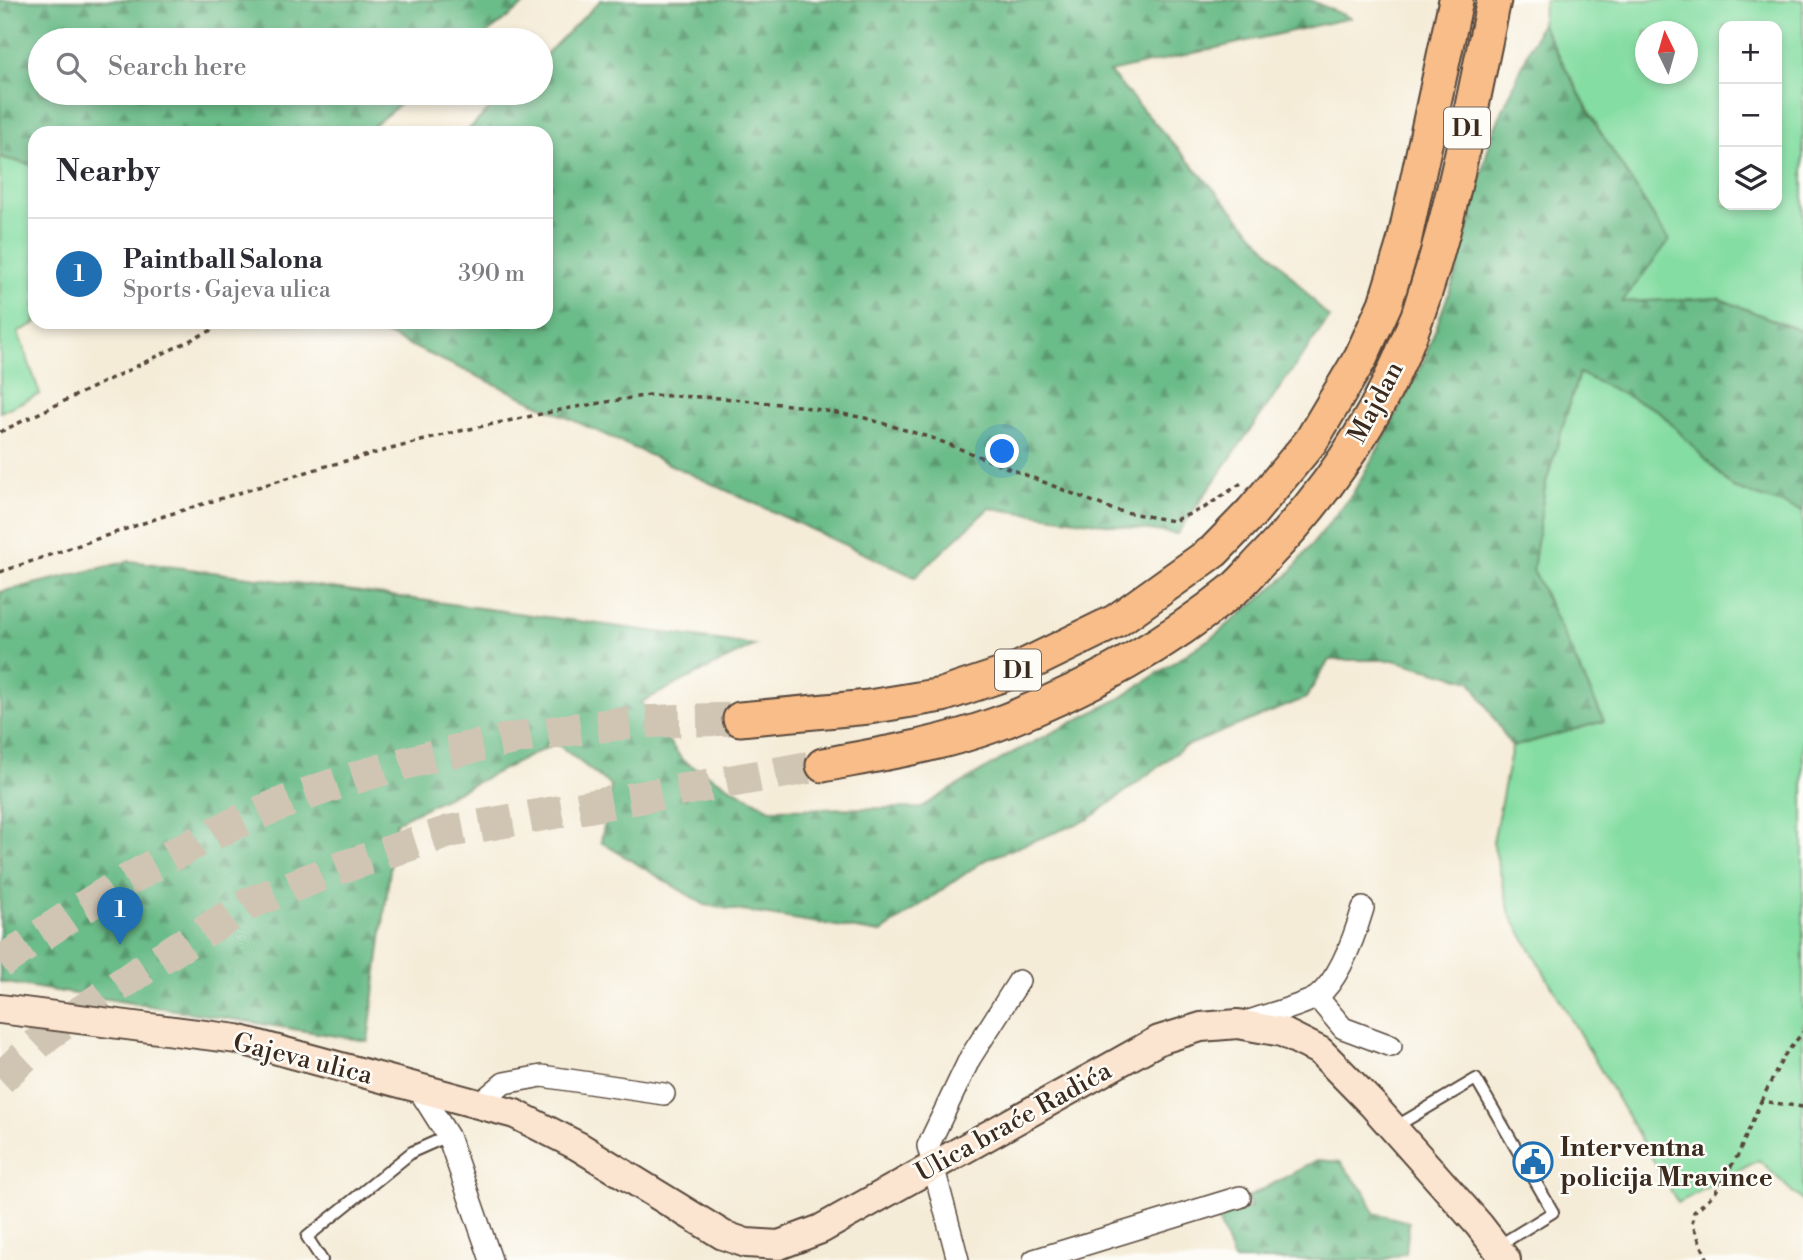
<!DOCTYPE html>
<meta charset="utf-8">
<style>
body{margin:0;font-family:"Libre Bodoni",serif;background:#f2f2f3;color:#2b2b33}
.controls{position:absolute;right:21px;top:21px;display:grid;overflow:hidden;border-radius:14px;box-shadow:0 4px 10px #0003}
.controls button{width:63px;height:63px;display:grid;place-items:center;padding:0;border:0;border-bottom:2px solid #e1e1e2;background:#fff;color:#2b2b33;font:35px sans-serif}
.compass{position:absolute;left:1635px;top:21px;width:63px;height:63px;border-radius:50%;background:#fff;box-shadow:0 4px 10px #0003;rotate:355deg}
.you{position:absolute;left:1003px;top:452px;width:24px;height:24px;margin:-18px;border:5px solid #fff;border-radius:50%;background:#1a73e8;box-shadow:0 0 0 10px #1a73e833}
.badge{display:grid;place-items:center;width:46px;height:46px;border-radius:50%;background:#1f6fb2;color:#fff;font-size:23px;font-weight:700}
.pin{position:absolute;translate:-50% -58px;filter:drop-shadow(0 2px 4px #0008)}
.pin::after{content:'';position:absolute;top:37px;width:24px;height:21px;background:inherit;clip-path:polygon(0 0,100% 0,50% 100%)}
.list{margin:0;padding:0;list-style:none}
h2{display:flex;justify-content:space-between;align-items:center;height:91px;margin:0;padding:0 28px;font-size:30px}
h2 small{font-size:23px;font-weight:400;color:#7c7c81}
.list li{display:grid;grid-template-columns:46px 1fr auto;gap:21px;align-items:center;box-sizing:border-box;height:112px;padding:0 28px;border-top:2px solid #e1e1e2}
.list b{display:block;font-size:26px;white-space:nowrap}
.list p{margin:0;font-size:23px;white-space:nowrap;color:#7c7c81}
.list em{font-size:23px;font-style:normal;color:#7c7c81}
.icon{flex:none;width:38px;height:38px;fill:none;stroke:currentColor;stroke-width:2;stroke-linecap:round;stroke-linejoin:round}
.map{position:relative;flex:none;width:1803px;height:1260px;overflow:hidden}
.search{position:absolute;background:#fff;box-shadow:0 4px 10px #0003;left:28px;top:28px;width:525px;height:77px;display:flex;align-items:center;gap:18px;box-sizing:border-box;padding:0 24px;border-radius:38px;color:#7c7c81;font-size:26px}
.panel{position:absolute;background:#fff;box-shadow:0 4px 10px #0003;left:28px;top:126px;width:525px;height:203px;border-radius:21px}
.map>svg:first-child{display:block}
.grass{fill:#84dda2;stroke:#608460;stroke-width:2;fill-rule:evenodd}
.forest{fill:url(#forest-firs);stroke:#537353;stroke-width:2}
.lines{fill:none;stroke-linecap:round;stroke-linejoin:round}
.trunk-tunnel{stroke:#d0c5b3;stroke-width:33;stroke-dasharray:33 17;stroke-linecap:butt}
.service-casing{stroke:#57473a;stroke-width:14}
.minor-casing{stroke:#57473a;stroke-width:24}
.secondary-casing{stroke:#57473a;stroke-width:32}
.trunk-casing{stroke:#57473a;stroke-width:37}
.path{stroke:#57473a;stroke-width:3.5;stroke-dasharray:5 5;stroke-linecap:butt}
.service{stroke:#fff;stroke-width:10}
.minor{stroke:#fff;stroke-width:21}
.secondary{stroke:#fce5d0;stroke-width:28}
.trunk{stroke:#f8bd89;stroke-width:33}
.trunk-bridge-casing{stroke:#57473a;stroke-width:37;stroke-linecap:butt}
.trunk-bridge{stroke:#f8bd89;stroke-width:33}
.labels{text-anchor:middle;stroke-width:5;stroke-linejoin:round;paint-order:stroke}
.shield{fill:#fdfcf7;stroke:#75695f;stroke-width:2}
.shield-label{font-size:24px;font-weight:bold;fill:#3b2a1e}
.street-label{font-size:26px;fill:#3b2a1e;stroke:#fdfcf7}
.poi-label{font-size:26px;font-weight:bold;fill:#3b2a1e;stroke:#fdfcf7;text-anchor:start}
</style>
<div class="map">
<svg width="1803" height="1260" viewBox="0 0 1803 1260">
<defs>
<pattern id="forest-firs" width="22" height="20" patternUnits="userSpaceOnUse" patternTransform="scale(1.75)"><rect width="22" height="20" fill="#6bbc88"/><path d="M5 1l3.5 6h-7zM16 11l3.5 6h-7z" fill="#59996f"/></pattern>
</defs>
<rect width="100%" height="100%" fill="#fdfcf7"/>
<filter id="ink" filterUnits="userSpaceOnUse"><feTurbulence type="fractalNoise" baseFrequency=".0143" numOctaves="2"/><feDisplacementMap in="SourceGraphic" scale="14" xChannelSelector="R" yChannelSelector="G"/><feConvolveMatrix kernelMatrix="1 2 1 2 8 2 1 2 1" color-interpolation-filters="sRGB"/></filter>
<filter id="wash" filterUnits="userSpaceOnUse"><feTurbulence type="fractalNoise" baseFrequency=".00686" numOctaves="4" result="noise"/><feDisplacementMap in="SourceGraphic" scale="28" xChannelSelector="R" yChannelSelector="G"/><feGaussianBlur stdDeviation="1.57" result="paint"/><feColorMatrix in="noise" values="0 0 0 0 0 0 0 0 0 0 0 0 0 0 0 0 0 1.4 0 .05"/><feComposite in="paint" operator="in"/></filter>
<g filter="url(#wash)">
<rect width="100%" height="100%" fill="#f5ecd8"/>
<!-- grass -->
<g class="grass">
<path d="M 1545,0 L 1803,0 L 1803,332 L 1718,298 L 1621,302 L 1598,127 L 1541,23 ZM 1724,26 L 1777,26 L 1777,205 L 1724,205 ZM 1646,32 L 1688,32 L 1688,74 L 1646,74 Z"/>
<path d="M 0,157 L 35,166 L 35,322 L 38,322 L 18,332 L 40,394 L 0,412 Z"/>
<path d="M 1579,372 L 1659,411 L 1733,488 L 1803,511 L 1803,1202 L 1759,1160 L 1678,1203 L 1510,914 L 1493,842 L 1512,747 L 1604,721 L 1533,570 L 1545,486 Z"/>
</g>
<!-- forest -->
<g class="forest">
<path d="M 0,0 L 530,0 L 479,40 L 40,40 L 40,93 L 414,93 L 364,133 L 35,133 L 35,166 L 0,157 Z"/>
<path d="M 601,0 L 1310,0 L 1350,18 L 1109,72 L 1329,318 L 1177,534 L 989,508 L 915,577 L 359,322 L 546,322 L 546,133 L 465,133 L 506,93 L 541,93 L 541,59 Z"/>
<path d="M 1541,23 L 1598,128 L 1669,241 L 1622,302 L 1718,298 L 1803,332 L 1803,511 L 1733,488 L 1659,411 L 1579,373 L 1545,486 L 1533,570 L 1604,721 L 1512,747 L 1471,681 L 1393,660 L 1329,660 L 1306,698 L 1184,747 L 1089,819 L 985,860 L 880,933 L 705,905 L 601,842 L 611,786 L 556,743 L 396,822 L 368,1041 L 0,982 L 0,592 L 130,561 L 755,645 L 641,702 L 683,761 L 770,809 L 920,808 L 1014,752 L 1119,699 L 1218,633 L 1288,575 L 1353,493 L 1387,433 L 1424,360 L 1457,271 L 1491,137 Z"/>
<path d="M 1317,1160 L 1340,1162 L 1367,1195 L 1374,1213 L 1409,1222 L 1406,1253 L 1383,1260 L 1234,1260 L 1217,1216 L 1251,1207 L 1247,1198 Z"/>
</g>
</g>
<g filter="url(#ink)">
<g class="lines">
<!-- trunk-tunnel -->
<g class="trunk-tunnel">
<path d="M 0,963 C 75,911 153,861 236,823 C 351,770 503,734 630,723 C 666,720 704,720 740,719"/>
<path d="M 0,1079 L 47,1035 L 145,968 L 250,903 L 334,870 L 451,831 L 823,765"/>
</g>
<!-- service casing -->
<g class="service-casing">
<g id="service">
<path d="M 1395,1127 L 1476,1079 L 1553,1212 L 1498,1246"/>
<path d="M 322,1260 L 307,1237 L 412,1152 L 448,1136"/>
</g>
</g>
<!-- minor casing -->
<g class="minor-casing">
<g id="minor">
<path d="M 1317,997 L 1343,1028 L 1391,1046"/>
<path d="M 1240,1024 C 1255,1018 1309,1004 1318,996 C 1340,978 1355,935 1363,908"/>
<path d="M 417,1087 L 448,1136 L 491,1260"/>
<path d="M 479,1104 L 504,1083 L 542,1076 L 664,1094"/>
<path d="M 958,1260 L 928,1146 L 970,1058 L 1019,981"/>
<path d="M 1034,1260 L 1240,1197"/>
</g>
</g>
<!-- secondary casing -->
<g class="secondary-casing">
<path id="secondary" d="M 0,1009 L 237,1039 L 515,1114 L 578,1146 L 723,1235 L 746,1243 L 779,1245 L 821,1229 L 1159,1040 L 1201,1027 L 1238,1024 L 1282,1032 L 1320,1051 L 1372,1104 L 1479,1225 L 1506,1260"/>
</g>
<!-- trunk casing -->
<g class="trunk-casing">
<g id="trunk">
<path d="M 1404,242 L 1456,0"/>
<path d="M 740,719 L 869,707 L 942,695 L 1014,671 L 1116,621 L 1214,551 L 1251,513"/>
<path d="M 823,765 C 881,754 941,745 997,724 C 1083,691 1162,648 1233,590 C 1245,580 1254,568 1264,558 C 1326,494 1378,418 1410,335 C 1451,228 1470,112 1494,0"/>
</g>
</g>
<!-- path -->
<g class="path">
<path d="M 0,432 L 216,328"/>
<path d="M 0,572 L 164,516 L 323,467 L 455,432 L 570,408 L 649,395 L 723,398 L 798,406 L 865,418 L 935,439 L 1114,510 L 1173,521 L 1204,508 L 1243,482"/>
<path d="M 1761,1101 L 1784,1056 L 1803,1032"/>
<path d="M 1708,1260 L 1692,1224 L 1694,1212 L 1715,1193 L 1738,1155 L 1761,1101 L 1803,1107"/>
</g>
<!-- service -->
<use href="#service" class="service"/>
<!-- minor -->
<use href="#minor" class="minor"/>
<!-- secondary -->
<use href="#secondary" class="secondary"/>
<!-- trunk -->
<use href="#trunk" class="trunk"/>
<!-- trunk-bridge casing -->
<g class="trunk-bridge-casing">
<path id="trunk-bridge" d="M 1251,513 L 1311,441 L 1361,357 L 1385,304 L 1404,242"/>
</g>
<!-- trunk-bridge -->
<use href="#trunk-bridge" class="trunk-bridge"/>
</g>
</g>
<!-- icons -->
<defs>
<g id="civic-ring" transform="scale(2.0125)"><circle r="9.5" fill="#fdfcf7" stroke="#1f6fb2" stroke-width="1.5"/><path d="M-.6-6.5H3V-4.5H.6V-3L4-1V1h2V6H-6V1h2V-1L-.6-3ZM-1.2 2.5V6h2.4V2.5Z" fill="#1f6fb2"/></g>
</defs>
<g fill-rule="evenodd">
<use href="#civic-ring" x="1533" y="1162"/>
</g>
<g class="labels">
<!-- shield labels -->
<g class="shield">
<rect x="1444" y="107.5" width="46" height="41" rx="5"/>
<rect x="995" y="649.5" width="46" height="41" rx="5"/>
</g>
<g class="shield-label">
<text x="1467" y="136">D1</text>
<text x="1018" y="678">D1</text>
</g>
<!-- street labels -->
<g class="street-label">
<text transform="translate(1375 402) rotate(-62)" y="9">Majdan</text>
<text transform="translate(303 1058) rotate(14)" y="9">Gajeva ulica</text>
<text transform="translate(1013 1121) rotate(-29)" y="9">Ulica braće Radića</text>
</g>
<!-- poi labels -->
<g class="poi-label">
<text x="1560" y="1156">Interventna<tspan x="1560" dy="30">policija Mravince</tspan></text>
</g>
</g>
</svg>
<div class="controls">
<button>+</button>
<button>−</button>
<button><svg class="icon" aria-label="layers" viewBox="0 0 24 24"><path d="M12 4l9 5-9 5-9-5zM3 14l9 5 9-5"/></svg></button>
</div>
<svg class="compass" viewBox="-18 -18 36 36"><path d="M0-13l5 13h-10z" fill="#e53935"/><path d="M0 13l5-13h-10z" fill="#7c7c81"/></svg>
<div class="you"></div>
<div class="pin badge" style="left:120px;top:945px">1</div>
<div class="search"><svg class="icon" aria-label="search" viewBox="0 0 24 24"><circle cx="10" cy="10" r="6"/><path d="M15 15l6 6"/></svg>Search here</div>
<section class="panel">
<h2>Nearby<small></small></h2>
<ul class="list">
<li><span class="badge">1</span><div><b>Paintball Salona</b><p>Sports · Gajeva ulica</p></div><em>390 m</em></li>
</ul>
</section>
</div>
